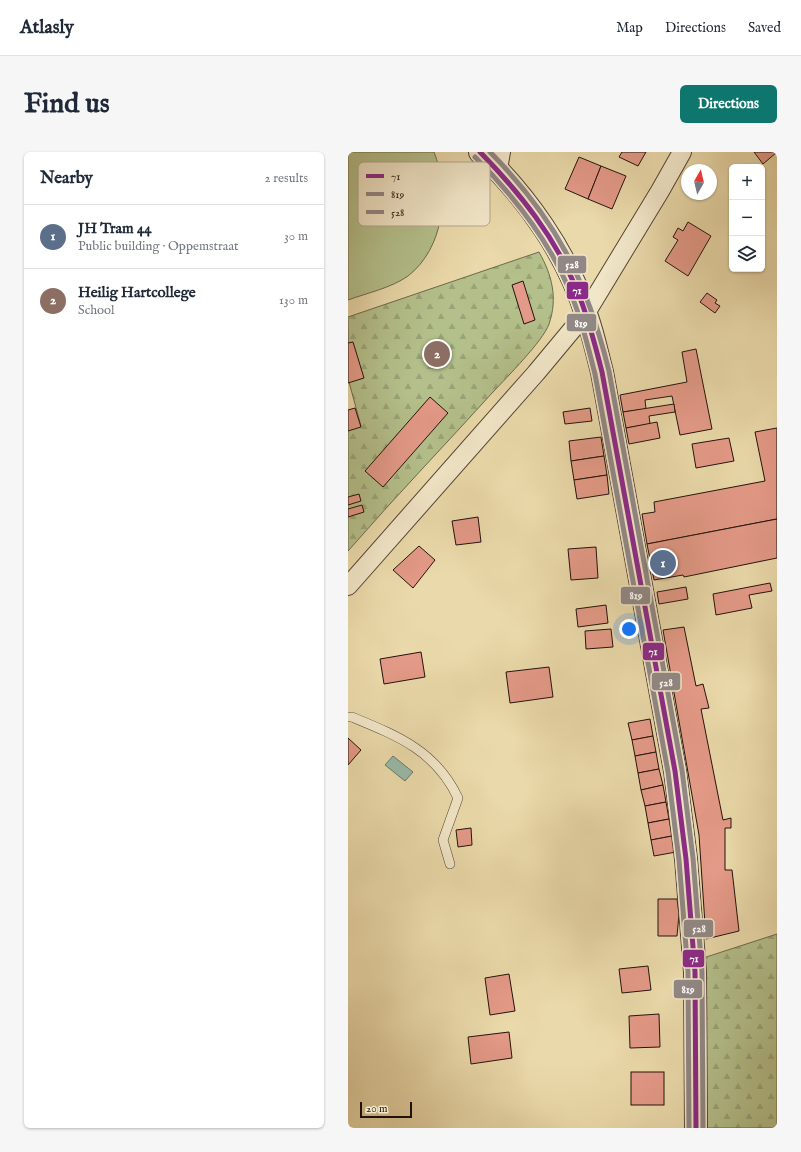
<!DOCTYPE html>
<meta charset="utf-8">
<style>
body{margin:0;font-family:"IM FELL English",serif;background:#f6f6f7;color:#1f2937}
.controls{position:absolute;right:12px;top:12px;display:grid;overflow:hidden;border-radius:6px;box-shadow:0 1px 3px #0004}
.controls button{width:36px;height:36px;display:grid;place-items:center;padding:0;border:0;border-bottom:1px solid #e0e1e3;background:#fff;color:#1f2937;font:20px sans-serif}
.compass{position:absolute;left:333px;top:12px;width:36px;height:36px;border-radius:50%;background:#fff;box-shadow:0 1px 3px #0004;rotate:8deg}
.scale{position:absolute;left:12px;bottom:10px;width:52px;box-sizing:border-box;padding-left:4px;border:2px solid #23120b;border-top:0;font-size:11px;line-height:14px;white-space:nowrap;color:#23120b;-webkit-text-stroke:3px #f1e6c8;paint-order:stroke}
.you{position:absolute;left:281px;top:477px;width:14px;height:14px;margin:-10px;border:3px solid #fff;border-radius:50%;background:#1a73e8;box-shadow:0 0 0 6px #1a73e833}
.badge{display:grid;place-items:center;width:26px;height:26px;border-radius:50%;background:#0f766e;color:#fff;font-size:13px;font-weight:700}
.pin{position:absolute;translate:-50% -50%;border:2px solid #fff;box-shadow:0 1px 4px #0006}
.list{margin:0;padding:0;list-style:none}
h2{display:flex;justify-content:space-between;align-items:center;height:52px;margin:0;padding:0 16px;font-size:17px}
h2 small{font-size:13px;font-weight:400;color:#747a83}
.list li{display:grid;grid-template-columns:26px 1fr auto;gap:12px;align-items:center;box-sizing:border-box;height:64px;padding:0 16px;border-top:1px solid #e0e1e3}
.list b{display:block;font-size:15px;white-space:nowrap}
.list p{margin:0;font-size:13px;white-space:nowrap;color:#747a83}
.list em{font-size:13px;font-style:normal;color:#747a83}
.icon{flex:none;width:22px;height:22px;fill:none;stroke:currentColor;stroke-width:2;stroke-linecap:round;stroke-linejoin:round}
.map{position:relative;flex:none;width:429px;height:976px;overflow:hidden;border-radius:6px}
header{display:flex;align-items:center;gap:24px;box-sizing:border-box;height:56px;padding:0 20px;background:#fff;border-bottom:1px solid #e0e1e3}
header strong{font-size:19px}
nav{display:flex;gap:22px;margin-inline-start:auto;font-size:14px}
.intro{display:flex;align-items:center;justify-content:space-between;box-sizing:border-box;height:96px;padding:0 24px}
h1{margin:0;font-size:28px}
.button{padding:10px 18px;border-radius:6px;background:#0f766e;color:#fff;font-size:14px;font-weight:700}
main{display:flex;gap:24px;padding:0 24px}
aside{flex:1;background:#fff;border-radius:6px;box-shadow:0 1px 3px #0004}
.map>svg:first-child{display:block}
.green{fill:#b4c08b;stroke:#6c694b}
.forest{fill:url(#forest-firs);stroke:#6c694b}
.water{fill:#98baa8;stroke:#697769}
.building{fill:#e49a88;stroke:#23120b}
.lines{fill:none;stroke-linecap:round;stroke-linejoin:round}
.service-casing{stroke:#543;stroke-width:10}
.minor-casing{stroke:#543;stroke-width:20}
.tertiary-casing{stroke:#543;stroke-width:24}
.service{stroke:#f1e6c8;stroke-width:9}
.minor{stroke:#f1e6c8;stroke-width:18}
.tertiary{stroke:#f1e6c8;stroke-width:22}
.bus-1-casing{stroke:#f1e6c8;stroke-width:8}
.bus-2-casing{stroke:#f1e6c8;stroke-width:8}
.bus-3-casing{stroke:#f1e6c8;stroke-width:8}
.bus-1{stroke:#8c2b87;stroke-width:5}
.bus-2{stroke:#918885;stroke-width:5}
.bus-3{stroke:#918885;stroke-width:5}
.key{fill:#f1e6c8;stroke:#b3a68f;stroke-width:1}
.key-label{font-size:11px;fill:#23120b}
.line-badge{stroke:#f1e6c8;stroke-width:1.5}
.badge-label{font-size:11px;text-anchor:middle;font-weight:bold;fill:#fff}
</style>
<header>
<strong>Atlasly</strong>
<nav><a>Map</a><a>Directions</a><a>Saved</a></nav>
</header>
<div class="intro"><h1>Find us</h1><a class="button">Directions</a></div>
<main>
<aside>
<h2>Nearby<small>2 results</small></h2>
<ul class="list">
<li><span class="badge" style="background:#5c6f8a">1</span><div><b>JH Tram 44</b><p>Public building · Oppemstraat</p></div><em>30 m</em></li>
<li><span class="badge" style="background:#8d6e63">2</span><div><b>Heilig Hartcollege</b><p>School</p></div><em>130 m</em></li>
</ul>
</aside>
<div class="map">
<svg width="429" height="976" viewBox="0 0 429 976">
<defs>
<pattern id="forest-firs" width="22" height="20" patternUnits="userSpaceOnUse"><rect width="22" height="20" fill="#b4c08b"/><path d="M5 1l3.5 6h-7zM16 11l3.5 6h-7z" fill="#9aa477"/></pattern>
</defs>
<rect width="100%" height="100%" fill="#ead9aa"/>
<filter id="stains"><feTurbulence type="fractalNoise" baseFrequency=".005" numOctaves="4"/><feColorMatrix values="0 0 0 0 .2 0 0 0 0 .09 0 0 0 0 .02 0 0 0 .5 -.17"/></filter>
<radialGradient id="worn" r=".72"><stop offset=".6" stop-color="#630" stop-opacity="0"/><stop offset="1" stop-color="#630" stop-opacity=".3"/></radialGradient>
<!-- green -->
<path class="green" d="M 0,0 L 86,0 C 102,40 96,96 60,124 C 43,136 19,141 0,148 Z"/>
<!-- forest -->
<g class="forest">
<path d="M 191,100 C 204,123 210,146 201,172 C 195,189 159,225 145,240 C 97,293 47,345 0,399 L 0,278 L 13,274 L 1,230 L 0,165 Z"/>
<path d="M 429,782 L 429,976 L 348,976 L 346,809 Z"/>
</g>
<!-- water -->
<path class="water" d="M 45,604 L 65,620 L 57,629 L 37,613 Z"/>
<!-- building -->
<g class="building">
<path d="M 274,0 L 298,0 L 290,14 L 271,5 Z"/>
<path d="M 406,0 L 429,0 L 415,12 Z"/>
<path d="M 231,5 L 253,14 L 240,47 L 217,37 Z"/>
<path d="M 253,14 L 278,24 L 264,57 L 240,47 Z"/>
<path d="M 340,70 L 363,84 L 340,124 L 317,109 L 330,88 L 325,85 L 330,76 L 335,79 Z"/>
<path d="M 175,129 L 187,168 L 176,172 L 164,133 Z"/>
<path d="M 359,141 L 369,148 L 367,151 L 372,154 L 367,161 L 352,150 Z"/>
<path d="M 5,190 L 16,226 L 0,231 L 0,191 Z"/>
<path d="M 348,197 L 364,277 L 332,283 L 324,244 L 297,248 L 298,257 L 275,260 L 272,243 L 339,230 L 334,200 Z"/>
<path d="M 82,245 L 100,261 L 35,335 L 17,319 Z"/>
<path d="M 326,252 L 327,260 L 301,264 L 302,272 L 278,276 L 275,260 Z"/>
<path d="M 7,256 L 13,275 L 0,279 L 0,258 Z"/>
<path d="M 242,256 L 244,269 L 217,272 L 215,260 Z"/>
<path d="M 309,270 L 312,286 L 281,292 L 278,276 Z"/>
<path d="M 429,276 L 429,367 L 299,392 L 294,362 L 307,360 L 306,350 L 417,329 L 407,280 Z"/>
<path d="M 253,285 L 256,304 L 223,309 L 221,289 Z"/>
<path d="M 381,286 L 386,309 L 348,316 L 344,292 Z"/>
<path d="M 256,304 L 259,323 L 226,328 L 223,309 Z"/>
<path d="M 259,323 L 261,342 L 229,347 L 226,328 Z"/>
<path d="M 11,342 L 13,349 L 0,353 L 0,345 Z"/>
<path d="M 14,353 L 16,360 L 0,365 L 0,357 Z"/>
<path d="M 130,365 L 133,390 L 108,393 L 104,369 Z"/>
<path d="M 429,367 L 429,406 L 336,425 L 335,423 L 306,428 L 299,392 Z"/>
<path d="M 71,394 L 87,408 L 65,436 L 45,418 Z"/>
<path d="M 248,395 L 250,426 L 223,428 L 220,397 Z"/>
<path d="M 422,431 L 424,439 L 401,443 L 404,456 L 368,463 L 365,442 Z"/>
<path d="M 338,435 L 340,447 L 311,452 L 309,440 Z"/>
<path d="M 258,453 L 260,471 L 230,475 L 228,457 Z"/>
<path d="M 336,475 L 348,534 L 355,532 L 361,556 L 353,557 L 375,668 L 383,666 L 383,676 L 377,676 L 377,718 L 384,718 L 391,779 L 358,787 L 351,683 L 315,478 Z"/>
<path d="M 263,477 L 265,495 L 238,497 L 237,479 Z"/>
<path d="M 73,500 L 77,525 L 36,532 L 32,507 Z"/>
<path d="M 201,515 L 205,545 L 162,551 L 158,520 Z"/>
<path d="M 302,567 L 305,584 L 284,588 L 280,571 Z"/>
<path d="M 305,584 L 308,600 L 287,604 L 284,588 Z"/>
<path d="M 0,586 L 13,598 L 0,613 Z"/>
<path d="M 308,600 L 311,617 L 290,621 L 287,604 Z"/>
<path d="M 311,617 L 315,633 L 293,638 L 290,621 Z"/>
<path d="M 315,633 L 318,650 L 297,654 L 293,638 Z"/>
<path d="M 318,650 L 321,667 L 300,671 L 297,654 Z"/>
<path d="M 321,667 L 324,684 L 303,688 L 300,671 Z"/>
<path d="M 123,676 L 124,693 L 110,695 L 108,678 Z"/>
<path d="M 324,684 L 328,700 L 306,704 L 303,688 Z"/>
<path d="M 310,747 L 329,747 L 331,762 L 329,784 L 310,784 Z"/>
<path d="M 300,814 L 303,838 L 274,841 L 271,817 Z"/>
<path d="M 161,822 L 167,859 L 142,863 L 137,826 Z"/>
<path d="M 311,862 L 312,895 L 282,896 L 281,864 Z"/>
<path d="M 161,880 L 164,906 L 123,912 L 120,885 Z"/>
<rect x="283" y="920" width="33" height="33"/>
</g>
<g class="lines">
<!-- service casing -->
<g class="service-casing">
<path id="service" d="M 0,565 L 4,565 C 50,584 88,599 110,646 L 95,688 L 102,712"/>
</g>
<!-- minor casing -->
<g class="minor-casing">
<g id="minor">
<path d="M 150,17 L 153,0"/>
<path d="M 0,434 L 188,221 L 238,161 L 312,39 L 334,0"/>
</g>
</g>
<!-- tertiary casing -->
<g class="tertiary-casing">
<path id="tertiary" d="M 132,0 C 178,44 219,101 238,162 C 245,181 249,201 254,220 L 327,619 L 338,707 L 347,820 L 348,976"/>
</g>
<!-- service -->
<use href="#service" class="service"/>
<!-- minor -->
<use href="#minor" class="minor"/>
<!-- tertiary -->
<use href="#tertiary" class="tertiary"/>
<!-- bus-1 casing -->
<g class="bus-1-casing">
<path id="bus-1" d="M 132,0 C 172,41 207,85 229,138 C 240,165 247,192 254,220 L 327,619 L 338,707 L 347,820 L 348,976"/>
</g>
<!-- bus-2 casing -->
<g class="bus-2-casing">
<path id="bus-2" d="M 127,5 C 167,45 202,89 223,142 C 234,168 240,195 247,222 L 320,620 L 331,708 L 340,820 L 341,976"/>
</g>
<!-- bus-3 casing -->
<g class="bus-3-casing">
<path id="bus-3" d="M 142,0 C 209,68 238,127 261,219 L 334,618 L 345,706 L 354,820 L 355,976"/>
</g>
<!-- bus-1 -->
<use href="#bus-1" class="bus-1"/>
<!-- bus-2 -->
<use href="#bus-2" class="bus-2"/>
<!-- bus-3 -->
<use href="#bus-3" class="bus-3"/>
</g>
<!-- legend -->
<rect x="10" y="10" width="132" height="64" rx="6" class="key"/>
<rect x="18" y="22" width="18" height="4" fill="#8c2b87"/>
<rect x="18" y="40" width="18" height="4" fill="#918885"/>
<rect x="18" y="58" width="18" height="4" fill="#918885"/>
<g class="key-label">
<text x="43" y="28">71</text>
<text x="43" y="46">819</text>
<text x="43" y="64">528</text>
</g>
<g class="line-badge">
<rect x="209" y="103" width="30" height="19" rx="4" fill="#918885"/>
<rect x="218" y="129" width="23" height="19" rx="4" fill="#8c2b87"/>
<rect x="218" y="161" width="31" height="19" rx="4" fill="#918885"/>
<rect x="272" y="434" width="31" height="19" rx="4" fill="#918885"/>
<rect x="294" y="490" width="23" height="19" rx="4" fill="#8c2b87"/>
<rect x="303" y="520" width="30" height="19" rx="4" fill="#918885"/>
<rect x="335" y="767" width="31" height="19" rx="4" fill="#918885"/>
<rect x="334" y="797" width="23" height="19" rx="4" fill="#8c2b87"/>
<rect x="325" y="827" width="30" height="20" rx="4" fill="#918885"/>
</g>
<g class="badge-label">
<text x="224" y="116">528</text>
<text x="229" y="142">71</text>
<text x="233" y="175">819</text>
<text x="288" y="447">819</text>
<text x="305" y="503">71</text>
<text x="318" y="534">528</text>
<text x="351" y="780">528</text>
<text x="346" y="810">71</text>
<text x="340" y="841">819</text>
</g>
<rect width="100%" height="100%" filter="url(#stains)"/>
<rect width="100%" height="100%" fill="url(#worn)"/>
</svg>
<div class="controls">
<button>+</button>
<button>−</button>
<button><svg class="icon" aria-label="layers" viewBox="0 0 24 24"><path d="M12 4l9 5-9 5-9-5zM3 14l9 5 9-5"/></svg></button>
</div>
<svg class="compass" viewBox="-18 -18 36 36"><path d="M0-13l5 13h-10z" fill="#e53935"/><path d="M0 13l5-13h-10z" fill="#747a83"/></svg>
<div class="scale">20 m</div>
<div class="you"></div>
<div class="pin badge" style="left:315px;top:411px;background:#5c6f8a">1</div>
<div class="pin badge" style="left:89px;top:202px;background:#8d6e63">2</div>
</div>
</main>
